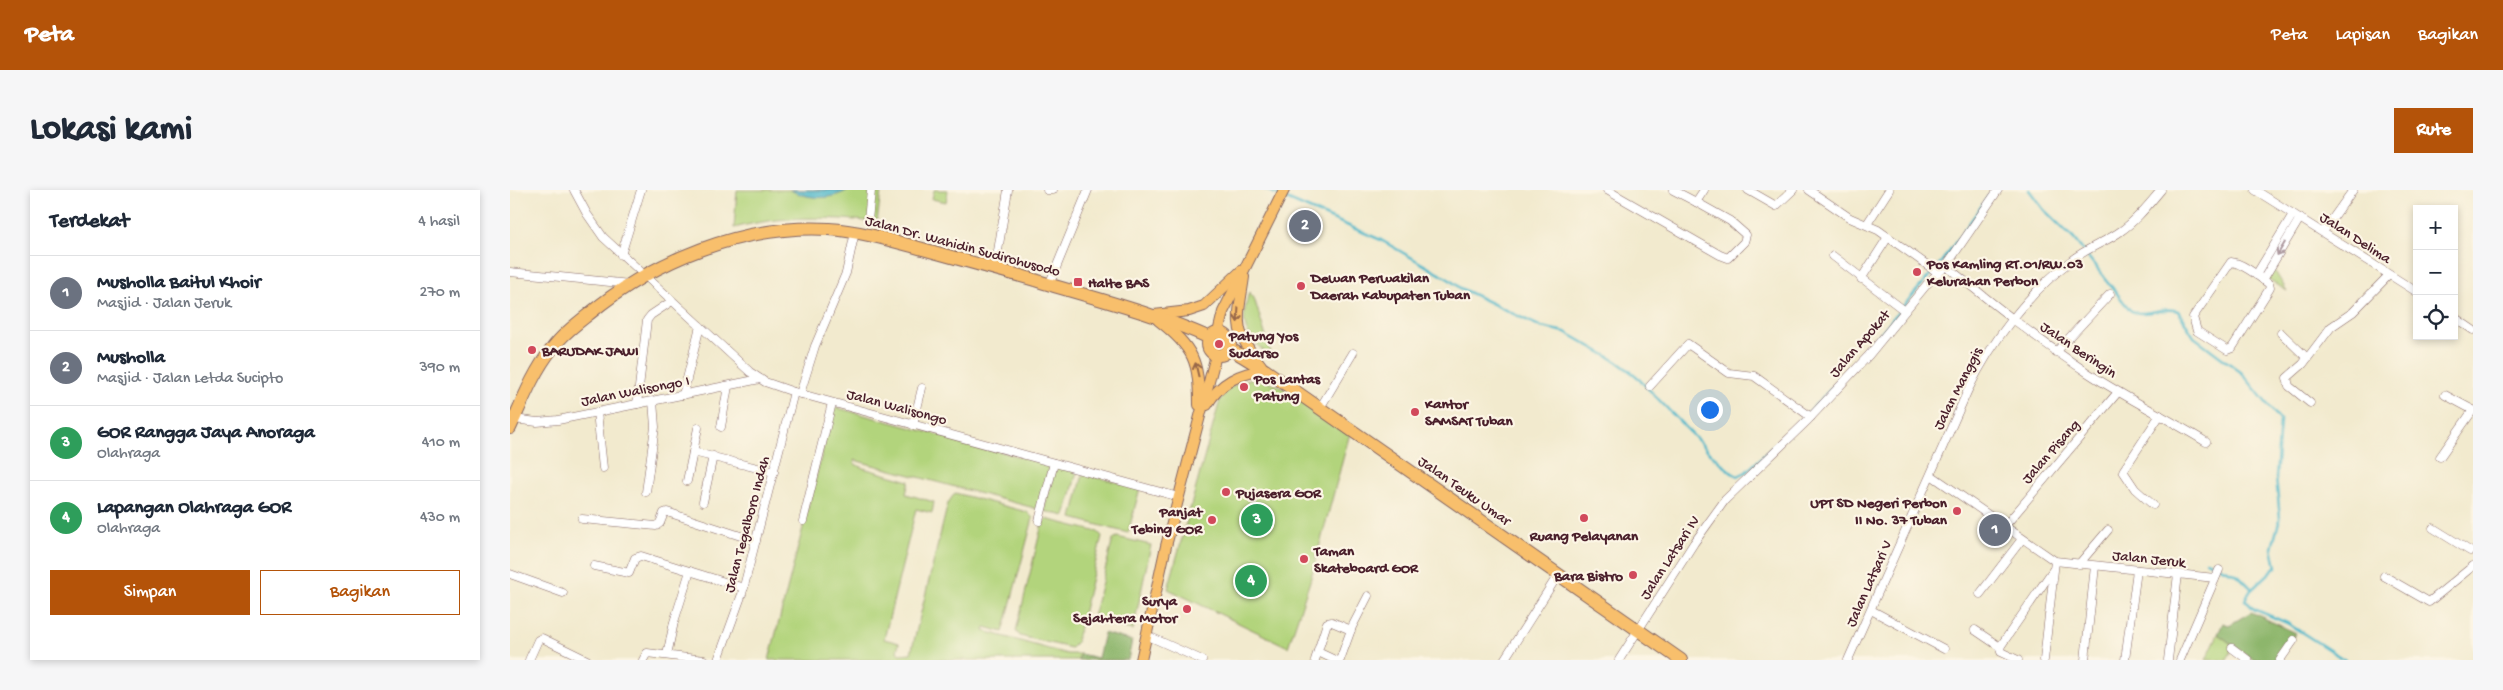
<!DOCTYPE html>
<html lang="id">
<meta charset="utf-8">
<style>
body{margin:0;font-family:"Gochi Hand",sans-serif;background:#f6f6f7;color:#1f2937}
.controls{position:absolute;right:15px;top:15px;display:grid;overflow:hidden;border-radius:0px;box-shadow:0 2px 8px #0003}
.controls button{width:45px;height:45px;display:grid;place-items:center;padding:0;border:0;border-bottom:1px solid #e0e1e3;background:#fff;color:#1f2937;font:25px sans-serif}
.you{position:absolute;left:1199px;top:219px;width:18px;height:18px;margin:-12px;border:4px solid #fff;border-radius:50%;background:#1a73e8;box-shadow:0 0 0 8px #1a73e833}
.badge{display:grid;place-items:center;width:32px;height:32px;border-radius:50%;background:#b45309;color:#fff;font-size:16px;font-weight:700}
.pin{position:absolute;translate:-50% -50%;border:2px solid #fff;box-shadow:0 1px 5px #0006}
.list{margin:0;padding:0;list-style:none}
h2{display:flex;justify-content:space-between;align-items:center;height:65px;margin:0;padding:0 20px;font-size:21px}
h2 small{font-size:16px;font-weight:400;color:#747a83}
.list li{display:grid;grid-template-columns:32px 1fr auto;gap:15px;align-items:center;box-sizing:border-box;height:75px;padding:0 20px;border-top:1px solid #e0e1e3}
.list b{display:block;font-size:19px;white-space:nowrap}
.list p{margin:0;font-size:16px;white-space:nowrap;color:#747a83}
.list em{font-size:16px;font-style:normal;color:#747a83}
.actions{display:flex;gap:10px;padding:15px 20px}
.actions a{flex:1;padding:11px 0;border:1px solid #b45309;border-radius:0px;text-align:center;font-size:18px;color:#b45309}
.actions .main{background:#b45309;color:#fff}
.icon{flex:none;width:28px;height:28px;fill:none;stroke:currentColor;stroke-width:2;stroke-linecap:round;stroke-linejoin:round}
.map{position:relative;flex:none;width:1963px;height:470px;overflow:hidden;border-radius:0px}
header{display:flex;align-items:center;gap:30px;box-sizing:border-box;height:70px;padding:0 25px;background:#b45309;color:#fff}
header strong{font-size:24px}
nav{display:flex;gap:28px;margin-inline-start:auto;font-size:18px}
.intro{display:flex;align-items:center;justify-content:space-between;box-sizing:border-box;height:120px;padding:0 30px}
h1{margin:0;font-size:35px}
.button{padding:12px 22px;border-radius:0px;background:#b45309;color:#fff;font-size:18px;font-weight:700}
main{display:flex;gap:30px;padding:0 30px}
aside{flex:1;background:#fff;border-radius:0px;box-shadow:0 2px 8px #0003}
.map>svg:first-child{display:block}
.green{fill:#b2d47c;stroke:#7e7a54}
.forest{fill:#8db66c;stroke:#6c6a4c}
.water{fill:#4db7ca;stroke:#4c6b7a}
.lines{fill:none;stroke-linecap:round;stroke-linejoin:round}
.stream{stroke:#4db7ca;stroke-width:2.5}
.minor-casing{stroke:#856664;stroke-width:9}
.major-casing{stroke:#856664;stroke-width:12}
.highway-casing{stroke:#856664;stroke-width:14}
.minor{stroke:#fff;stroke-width:8}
.major{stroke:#f8bf6c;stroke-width:10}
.highway{stroke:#f8bf6c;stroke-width:12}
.oneway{stroke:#ae9aa0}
.oneway2{stroke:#986748}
.poi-dot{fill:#d1495b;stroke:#fcf5e5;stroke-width:2}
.labels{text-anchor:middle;stroke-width:4.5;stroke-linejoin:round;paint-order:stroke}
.street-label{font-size:15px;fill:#4a1f2b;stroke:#fcf5e5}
.poi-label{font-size:15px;font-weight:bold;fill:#4a1f2b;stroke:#fcf5e5;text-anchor:start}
</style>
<header>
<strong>Peta</strong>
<nav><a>Peta</a><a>Lapisan</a><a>Bagikan</a></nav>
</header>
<div class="intro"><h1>Lokasi kami</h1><a class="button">Rute</a></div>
<main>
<aside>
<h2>Terdekat<small>4 hasil</small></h2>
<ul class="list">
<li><span class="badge" style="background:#6b7280">1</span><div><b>Musholla Baitul Khoir</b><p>Masjid · Jalan Jeruk</p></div><em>270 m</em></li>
<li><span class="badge" style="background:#6b7280">2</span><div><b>Musholla</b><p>Masjid · Jalan Letda Sucipto</p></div><em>390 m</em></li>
<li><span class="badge" style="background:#2e9e5b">3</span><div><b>GOR Rangga Jaya Anoraga</b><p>Olahraga</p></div><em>410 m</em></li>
<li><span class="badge" style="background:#2e9e5b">4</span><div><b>Lapangan Olahraga GOR</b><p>Olahraga</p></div><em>430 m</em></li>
</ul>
<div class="actions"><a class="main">Simpan</a><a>Bagikan</a></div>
</aside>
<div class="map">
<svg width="1963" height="470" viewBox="0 0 1963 470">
<rect width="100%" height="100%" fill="#fcf5e5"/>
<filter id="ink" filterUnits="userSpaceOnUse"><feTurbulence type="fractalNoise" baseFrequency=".02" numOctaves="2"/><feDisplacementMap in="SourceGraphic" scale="10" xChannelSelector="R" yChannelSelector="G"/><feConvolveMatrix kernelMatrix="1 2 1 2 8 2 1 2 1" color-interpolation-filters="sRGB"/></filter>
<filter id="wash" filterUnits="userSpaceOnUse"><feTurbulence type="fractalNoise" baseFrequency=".0096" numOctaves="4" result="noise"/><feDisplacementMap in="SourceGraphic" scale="20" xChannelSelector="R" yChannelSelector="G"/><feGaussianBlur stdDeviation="1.12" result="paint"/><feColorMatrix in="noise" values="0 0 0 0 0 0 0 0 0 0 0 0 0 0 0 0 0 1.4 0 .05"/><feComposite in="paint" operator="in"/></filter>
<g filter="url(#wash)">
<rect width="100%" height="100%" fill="#f2eace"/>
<!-- green -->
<g class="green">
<path d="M 227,0 L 358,0 L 371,2 L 367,32 C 318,27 272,25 224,38 Z"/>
<path d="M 424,0 L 438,0 L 436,12 L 422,9 Z"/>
<path d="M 1763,78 L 1777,101 L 1757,88 Z"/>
<path d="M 739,102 L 744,108 L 760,160 L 759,165 C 733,145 730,134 739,102 Z"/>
<circle cx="709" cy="154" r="7"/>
<path d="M 739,189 C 768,186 815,227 840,243 L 800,391 L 778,457 L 658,399 L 710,210 L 719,198 Z"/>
<path d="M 324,217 L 540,275 L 528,319 L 344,270 L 345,274 L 353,278 L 399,291 L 396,304 L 424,312 L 422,323 L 406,319 L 374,449 L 389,453 L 387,461 L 389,464 L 401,463 L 438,313 L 445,303 L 517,322 L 523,328 L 493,442 L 475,437 L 474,441 L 557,464 L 570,464 L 568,470 L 259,470 Z"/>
<path d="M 545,276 L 567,282 L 555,326 L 534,321 Z"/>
<path d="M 573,284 L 630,298 L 618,343 L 562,328 Z"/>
<path d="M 536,329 L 588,342 L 592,346 L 566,453 L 561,458 L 510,446 L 506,441 L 532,334 Z"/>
<path d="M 607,347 L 641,355 L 623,440 L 588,432 L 583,427 L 603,349 Z"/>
<path d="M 1708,444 L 1724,456 L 1717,470 L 1696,470 Z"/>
</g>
<!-- forest -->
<g class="forest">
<path d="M 1741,422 L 1786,443 L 1767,470 L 1744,470 L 1708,444 L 1713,433 L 1719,435 Z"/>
<path d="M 594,443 L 622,451 L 618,470 L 568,470 L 570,464 L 588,468 Z"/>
</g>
<!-- water -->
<path class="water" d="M 280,0 L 338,0 C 319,11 299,9 280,0 Z"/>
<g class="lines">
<!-- stream -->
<g class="stream">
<path d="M 756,0 L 769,5"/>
<path d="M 1519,0 L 1534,20 L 1563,48 L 1620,120 C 1633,129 1653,115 1668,121 L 1684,147 L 1732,183 L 1770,230 L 1766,288 L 1770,328 L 1762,358 L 1766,377 L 1739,402 L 1735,410 L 1744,419 L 1777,433 L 1835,470"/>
<path d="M 774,8 L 871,50 L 940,90 L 950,98 L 1031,137 L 1055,142 L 1106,171 L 1125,185 L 1202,265 L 1222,283 L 1228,286 L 1236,282 L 1278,243 L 1336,183 L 1432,71 L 1483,0"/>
<path d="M 1696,371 L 1728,385 L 1742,399"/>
</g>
</g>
</g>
<g filter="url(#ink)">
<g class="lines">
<!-- minor casing -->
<g class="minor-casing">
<g id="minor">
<path d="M 64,0 L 77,24 L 93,47 L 240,182 L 255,192 L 284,202 L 669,307"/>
<path d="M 537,0 L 543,0"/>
<path d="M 1097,0 L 1210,65 L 1218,68 L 1234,52 L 1236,45 L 1220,31 L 1186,12 L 1194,0"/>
<path d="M 1163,0 L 1186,12"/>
<path d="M 1238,0 L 1266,16 L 1283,0"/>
<path d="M 1299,0 L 1340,28 L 1368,40 L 1427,82"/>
<path d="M 1745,0 L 1907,102"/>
<path d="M 358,30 L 361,1"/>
<path d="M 1357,34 L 1379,0"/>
<path d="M 1813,42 L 1843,0"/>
<path d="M 111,65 L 131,0"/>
<path d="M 1323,66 L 1395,121"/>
<path d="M 1721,72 C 1733,73 1749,87 1759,94 L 1760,98 L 1722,158 L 1717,160 L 1687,141 L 1683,127 Z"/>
<path d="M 1436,76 C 1482,113 1528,150 1578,183 C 1616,208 1657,228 1696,252"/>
<path d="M 485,79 L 498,0"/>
<path d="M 0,82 L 120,94"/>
<path d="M 1746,85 L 1783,24"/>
<path d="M 1351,89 L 1378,47"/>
<path d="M 1753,90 L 1790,28"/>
<path d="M 539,95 L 578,0"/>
<path d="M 1944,127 L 1963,140"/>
<path d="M 1771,143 L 1797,168"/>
<path d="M 1546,162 L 1600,104"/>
<path d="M 1140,196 L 1178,154 L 1219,183 L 1244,186 L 1301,227"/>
<path d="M 290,204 L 305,156 L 336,83 L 345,42"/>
<path d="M 173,205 L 190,136"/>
<path d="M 1935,205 L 1963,220"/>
<path d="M 1800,213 L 1779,196 L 1777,188 L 1793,174 L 1821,137 L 1843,122 L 1879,85"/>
<path d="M 127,214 L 137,130 L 141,125 L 162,111"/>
<path d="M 810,218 L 843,163"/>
<path d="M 87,222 L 93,278"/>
<path d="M 4,229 L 27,232 L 48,230 L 250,189"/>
<path d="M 403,235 L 412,198"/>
<path d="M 211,237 L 218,196"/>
<path d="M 183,262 L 264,282"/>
<path d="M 1930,267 L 1963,220"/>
<path d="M 1421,285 L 1545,371 L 1705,388"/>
<path d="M 177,291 L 188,238"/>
<path d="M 136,302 L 145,237 L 143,211"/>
<path d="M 193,312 L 203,266"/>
<path d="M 1643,315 L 1625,299 L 1613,281 L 1650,225"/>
<path d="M 72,329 L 146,336 L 150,333 L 154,323 L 157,322 L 246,351"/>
<path d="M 293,331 L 322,213"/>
<path d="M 529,331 L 544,273"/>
<path d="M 1494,337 L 1608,202"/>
<path d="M 1923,338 L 1960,361"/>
<path d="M 1569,374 L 1598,340"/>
<path d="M 84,376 L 119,383 L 125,368 L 131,366 L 234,398"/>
<path d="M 0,384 L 53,403"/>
<path d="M 1874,386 L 1919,412 L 1963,376"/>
<path d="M 1470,404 L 1512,349"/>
<path d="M 1361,420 L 1434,459"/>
<path d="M 1465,440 L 1490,457"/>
<path d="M 636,445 L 692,470"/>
<path d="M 1490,457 L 1543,380"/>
<path d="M 1490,457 L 1491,462 L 1508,470"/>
<path d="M 1722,458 L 1738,470"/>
<path d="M 808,462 L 825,470"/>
<path d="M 157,465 L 164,432 L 180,381"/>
<path d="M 19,470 L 28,450 L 32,448 L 77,470"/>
<path d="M 133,470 L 137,463 L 194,470"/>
<path d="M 208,470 L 232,404 L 284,202"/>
<path d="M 805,470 L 817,433 L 822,432 L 841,440"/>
<path d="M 830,470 L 842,437 L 858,406"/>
<path d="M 994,470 L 1048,385"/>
<path d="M 1109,470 L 1184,353 L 1215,310 L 1298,230 L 1359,165 L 1418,93 L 1436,76 L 1488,0"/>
<path d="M 1338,470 L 1458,200 C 1481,152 1519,102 1562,70 C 1577,58 1596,52 1611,41 C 1627,30 1639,14 1651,0"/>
<path d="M 1534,470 L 1545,371"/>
<path d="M 1575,470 L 1585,376"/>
<path d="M 1615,470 L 1627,380"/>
<path d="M 1658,470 L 1668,384"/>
<path d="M 1670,470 L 1709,380"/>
<path d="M 1770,470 L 1784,450"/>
</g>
</g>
<!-- major casing -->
<g class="major-casing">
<g id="major">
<path d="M 734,87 C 728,130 721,139 751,175"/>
<path d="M 644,125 L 679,121 L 694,116 L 731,81"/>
<path d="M 648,130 C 684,158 689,171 689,215"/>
<path d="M 708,143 L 713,122 L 774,0"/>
<path d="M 697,215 C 710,192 730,183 755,180"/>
<path d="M 631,470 L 656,356 L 706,165"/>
</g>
</g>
<!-- highway casing -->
<g class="highway-casing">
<g id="highway">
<circle cx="709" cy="154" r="11"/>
<path d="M 719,158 L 755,180 L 1171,470"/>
<path d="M 0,238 C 12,212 23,183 41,160 C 51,146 65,135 79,124 C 144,70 233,34 319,39 C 350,41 380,50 409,58 C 446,68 482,78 518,88 C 579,107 642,122 700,148"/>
</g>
</g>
<!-- minor -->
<use href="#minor" class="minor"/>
<!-- major -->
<use href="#major" class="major"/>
<!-- highway -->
<use href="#highway" class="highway"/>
</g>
<!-- one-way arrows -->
<defs><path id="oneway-shaft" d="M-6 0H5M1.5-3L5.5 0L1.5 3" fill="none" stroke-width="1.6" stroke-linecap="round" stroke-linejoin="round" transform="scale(1.25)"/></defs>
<use class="oneway" href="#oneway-shaft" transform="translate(1771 59) rotate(121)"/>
<g class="oneway2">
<use href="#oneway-shaft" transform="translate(728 125) rotate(93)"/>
<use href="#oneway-shaft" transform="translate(687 180) rotate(-103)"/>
</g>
</g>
<!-- markers -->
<g class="poi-dot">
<circle cx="1407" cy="82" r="5"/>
<rect x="563" y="87" width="10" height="10" rx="2.5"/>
<circle cx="791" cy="96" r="5"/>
<circle cx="709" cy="154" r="5"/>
<circle cx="22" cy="160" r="5"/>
<circle cx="734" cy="197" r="5"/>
<circle cx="905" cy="222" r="5"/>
<circle cx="716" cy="302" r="5"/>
<circle cx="1447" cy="321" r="5"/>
<circle cx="1074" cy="328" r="5"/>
<circle cx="702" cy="330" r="5"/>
<circle cx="794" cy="369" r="5"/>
<circle cx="1123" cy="385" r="5"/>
<circle cx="677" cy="419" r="5"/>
</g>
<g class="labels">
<!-- street labels -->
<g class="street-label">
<text transform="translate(1846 47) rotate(33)" y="5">Jalan Delima</text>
<text transform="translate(453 55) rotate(15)" y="5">Jalan Dr. Wahidin Sudirohusodo</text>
<text transform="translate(1349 153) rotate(-49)" y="5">Jalan Apokat</text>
<text transform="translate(1569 159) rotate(34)" y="5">Jalan Beringin</text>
<text transform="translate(1447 198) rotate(-63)" y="5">Jalan Manggis</text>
<text transform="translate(125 200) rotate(-11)" y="5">Jalan Walisongo I</text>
<text transform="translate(387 216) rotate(15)" y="5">Jalan Walisongo</text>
<text transform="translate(1540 261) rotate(-49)" y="5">Jalan Pisang</text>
<text transform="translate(955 300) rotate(35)" y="5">Jalan Teuku Umar</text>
<text transform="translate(236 334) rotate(-75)" y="5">Jalan Tegalboro Indah</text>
<text transform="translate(1159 367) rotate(-57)" y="5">Jalan Latsari IV</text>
<text transform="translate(1639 368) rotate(6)" y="5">Jalan Jeruk</text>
<text transform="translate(1358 393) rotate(-66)" y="5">Jalan Latsari V</text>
</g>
<!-- poi labels -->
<g class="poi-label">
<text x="1417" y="78">Pos Kamling RT.01/RW.03<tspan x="1417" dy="17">Kelurahan Perbon</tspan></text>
<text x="801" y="92">Dewan Perwakilan<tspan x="801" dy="17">Daerah Kabupaten Tuban</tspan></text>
<text x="578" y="97">Halte BAS</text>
<text x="719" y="150">Patung Yos<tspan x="719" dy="17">Sudarso</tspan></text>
<text x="32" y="165">BARUDAK JAWI</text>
<text x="744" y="193">Pos Lantas<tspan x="744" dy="17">Patung</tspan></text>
<text x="915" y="218">Kantor<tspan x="915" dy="17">SAMSAT Tuban</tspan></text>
<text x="726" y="307">Pujasera GOR</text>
<text x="1437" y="317" text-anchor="end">UPT SD Negeri Perbon<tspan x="1437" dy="17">II No. 37 Tuban</tspan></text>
<text x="692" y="326" text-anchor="end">Panjat<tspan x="692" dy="17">Tebing GOR</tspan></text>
<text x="1074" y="350" text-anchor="middle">Ruang Pelayanan</text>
<text x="804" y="365">Taman<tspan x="804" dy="17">Skateboard GOR</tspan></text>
<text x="1113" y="390" text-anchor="end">Bara Bistro</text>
<text x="667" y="415" text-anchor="end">Surya<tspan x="667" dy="17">Sejahtera Motor</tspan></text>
</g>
</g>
</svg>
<div class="controls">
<button>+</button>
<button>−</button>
<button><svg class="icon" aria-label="locate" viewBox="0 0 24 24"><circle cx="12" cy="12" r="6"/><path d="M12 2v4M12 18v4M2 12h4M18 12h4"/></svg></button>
</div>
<div class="you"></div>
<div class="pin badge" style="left:1485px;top:340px;background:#6b7280">1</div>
<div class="pin badge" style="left:795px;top:36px;background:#6b7280">2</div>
<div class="pin badge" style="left:747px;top:330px;background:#2e9e5b">3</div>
<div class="pin badge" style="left:741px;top:391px;background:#2e9e5b">4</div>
</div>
</main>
